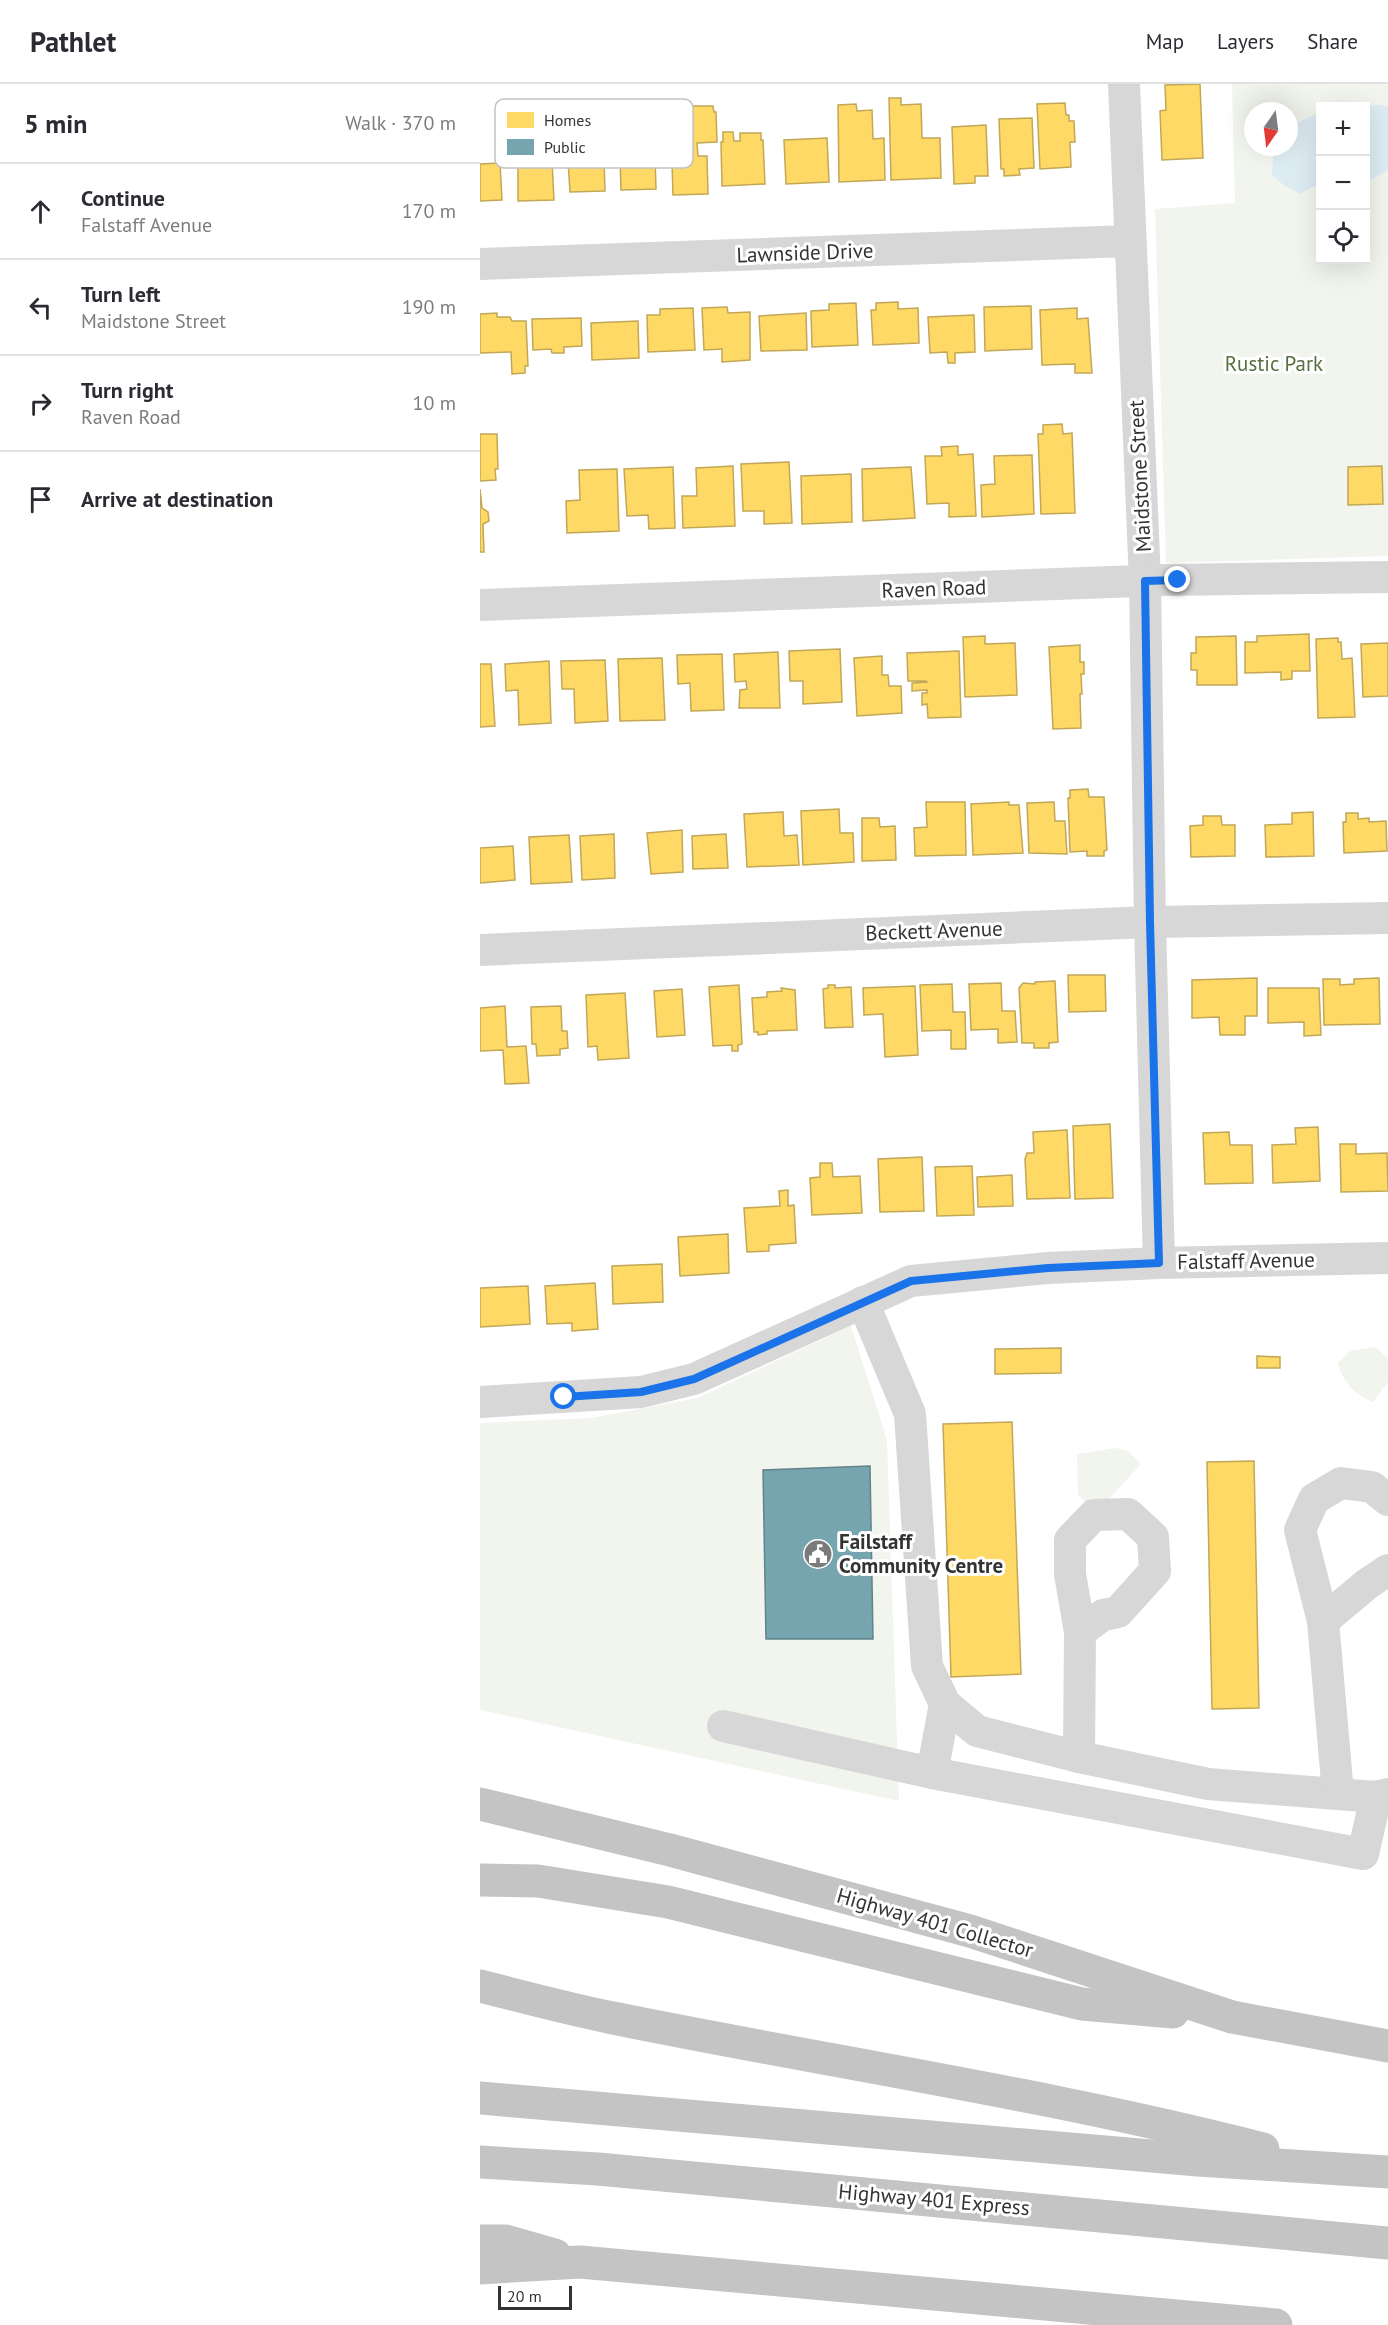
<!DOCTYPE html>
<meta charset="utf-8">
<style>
body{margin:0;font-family:"PT Sans",sans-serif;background:#f7f7f7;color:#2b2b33}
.controls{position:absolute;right:18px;top:18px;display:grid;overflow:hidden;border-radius:0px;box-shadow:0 6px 24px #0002}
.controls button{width:54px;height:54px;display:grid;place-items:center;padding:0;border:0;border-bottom:2px solid #e1e1e2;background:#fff;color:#2b2b33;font:30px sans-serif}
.compass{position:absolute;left:764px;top:18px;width:54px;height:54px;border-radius:50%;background:#fff;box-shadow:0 6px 24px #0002;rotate:194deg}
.scale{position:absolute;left:18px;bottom:15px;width:74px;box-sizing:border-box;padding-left:6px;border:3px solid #333;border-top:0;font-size:16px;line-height:21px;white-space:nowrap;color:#333;-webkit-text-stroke:4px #fff;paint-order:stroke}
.stop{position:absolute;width:18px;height:18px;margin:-14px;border:4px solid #1a73e8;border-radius:50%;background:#fff}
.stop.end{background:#1a73e8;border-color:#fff;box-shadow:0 2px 6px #0008}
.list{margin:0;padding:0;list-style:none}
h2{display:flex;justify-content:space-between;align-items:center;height:78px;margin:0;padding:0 24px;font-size:26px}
h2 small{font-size:20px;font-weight:400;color:#7c7c81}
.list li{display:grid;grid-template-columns:39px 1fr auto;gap:18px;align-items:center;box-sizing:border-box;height:96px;padding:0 24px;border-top:2px solid #e1e1e2}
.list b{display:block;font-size:22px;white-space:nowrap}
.list p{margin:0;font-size:20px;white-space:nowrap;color:#7c7c81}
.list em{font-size:20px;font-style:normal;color:#7c7c81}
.icon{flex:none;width:33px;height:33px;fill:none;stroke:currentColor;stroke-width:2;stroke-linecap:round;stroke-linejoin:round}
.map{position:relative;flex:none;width:908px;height:2241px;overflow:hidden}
header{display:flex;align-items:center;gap:36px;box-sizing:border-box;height:84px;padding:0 30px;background:#fff;border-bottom:2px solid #e1e1e2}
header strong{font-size:28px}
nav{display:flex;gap:33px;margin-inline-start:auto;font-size:21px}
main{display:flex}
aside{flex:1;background:#fff}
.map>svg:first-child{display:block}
.green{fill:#f1f5ed;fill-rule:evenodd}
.water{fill:#ddebf3}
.homes{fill:#ffd966;stroke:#c2a757;stroke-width:1.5}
.public{fill:#76a5af;stroke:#62838a;stroke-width:1.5}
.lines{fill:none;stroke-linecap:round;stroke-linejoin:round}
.minor{stroke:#d7d7d7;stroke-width:32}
.highway{stroke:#c4c4c4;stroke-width:33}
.route{stroke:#1a73e8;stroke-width:8}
.labels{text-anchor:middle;stroke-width:6;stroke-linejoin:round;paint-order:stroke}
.street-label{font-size:21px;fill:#333;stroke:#fff}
.park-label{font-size:21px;fill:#56703f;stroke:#fff}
.poi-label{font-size:21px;font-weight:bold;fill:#333;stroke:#fff;text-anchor:start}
.key{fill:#fff;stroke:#c2c2c2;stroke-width:1.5}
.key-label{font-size:16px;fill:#333}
</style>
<header>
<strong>Pathlet</strong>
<nav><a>Map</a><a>Layers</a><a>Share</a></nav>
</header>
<main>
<aside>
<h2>5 min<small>Walk · 370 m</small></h2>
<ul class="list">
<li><svg class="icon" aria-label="ahead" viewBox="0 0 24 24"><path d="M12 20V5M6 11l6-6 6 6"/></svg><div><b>Continue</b><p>Falstaff Avenue</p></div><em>170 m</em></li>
<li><svg class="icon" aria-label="left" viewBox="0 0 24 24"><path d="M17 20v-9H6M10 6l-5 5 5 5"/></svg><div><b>Turn left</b><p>Maidstone Street</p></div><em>190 m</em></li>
<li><svg class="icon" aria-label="right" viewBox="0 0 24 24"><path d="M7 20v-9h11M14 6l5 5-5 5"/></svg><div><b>Turn right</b><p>Raven Road</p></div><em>10 m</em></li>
<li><svg class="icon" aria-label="arrive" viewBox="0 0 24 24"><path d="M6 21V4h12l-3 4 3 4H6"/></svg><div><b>Arrive at destination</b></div></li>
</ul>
</aside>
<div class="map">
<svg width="908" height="2241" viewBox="0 0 908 2241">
<rect width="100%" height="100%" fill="#fff"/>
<!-- green -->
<g class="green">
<path d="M 752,0 L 908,0 L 908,472 L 686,479 L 675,125 L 755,119 ZM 840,22 L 886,22 L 886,176 L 840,176 ZM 773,27 L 809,27 L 809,63 L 773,63 Z"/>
<path d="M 371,1242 L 407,1356 L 419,1717 L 0,1626 L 0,1339 L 111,1334 L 217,1314 Z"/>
<path d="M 895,1263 L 908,1274 L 908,1298 L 893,1318 C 876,1312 861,1296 858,1279 L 870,1267 Z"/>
<path d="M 636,1364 L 648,1367 L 661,1380 L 628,1416 L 620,1418 L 605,1418 L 598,1411 L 597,1370 Z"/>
</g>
<!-- water -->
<g class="water">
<path d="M 903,21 L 908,23 L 908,86 L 886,98 L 886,22 L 861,22 Z"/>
<path d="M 840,28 L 840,103 L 831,103 L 821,110 L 805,102 L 792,91 L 793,73 L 798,63 L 809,63 C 809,36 821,39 840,28 Z"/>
</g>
<!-- homes -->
<g class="homes">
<path d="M 720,0 L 723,74 L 682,76 L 680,27 L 686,26 L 685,1 Z"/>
<path d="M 409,14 L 421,14 L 421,21 L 441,20 L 442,54 L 460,54 L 461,94 L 411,96 Z"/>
<path d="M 585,19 L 586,31 L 589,31 L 589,37 L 594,37 L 595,58 L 590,58 L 591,83 L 560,85 L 557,20 Z"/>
<path d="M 376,20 L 377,27 L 392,26 L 393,55 L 404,54 L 405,96 L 359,98 L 358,21 Z"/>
<path d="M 209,22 L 233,22 L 234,28 L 236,28 L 237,58 L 217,59 L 218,72 L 227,72 L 228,110 L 193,111 L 191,47 L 209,47 Z"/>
<path d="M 552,34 L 554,84 L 539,85 L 540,91 L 524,92 L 524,85 L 521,85 L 519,35 Z"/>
<path d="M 506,41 L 508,92 L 495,92 L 495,99 L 474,100 L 472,43 Z"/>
<path d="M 243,48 L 253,48 L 254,57 L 260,57 L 260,49 L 281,49 L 281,56 L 283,56 L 285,100 L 242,102 L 241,58 L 243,58 Z"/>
<path d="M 347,54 L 349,98 L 306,100 L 304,56 Z"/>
<path d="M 38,62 L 52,62 L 52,78 L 72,78 L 74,116 L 38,117 Z"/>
<path d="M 175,74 L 176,105 L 141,106 L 140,75 Z"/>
<path d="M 124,76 L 125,107 L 90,108 L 88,77 Z"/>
<path d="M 20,79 L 22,116 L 0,117 L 0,80 Z"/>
<path d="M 418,218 L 418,225 L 438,224 L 439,259 L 393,261 L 391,226 L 396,226 L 396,219 Z"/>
<path d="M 376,219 L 378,261 L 332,263 L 331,227 L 349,226 L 349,220 Z"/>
<path d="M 551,222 L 552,265 L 505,267 L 504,223 Z"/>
<path d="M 247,223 L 248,229 L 270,228 L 270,276 L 242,278 L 242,265 L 224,266 L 222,224 Z"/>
<path d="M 213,224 L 215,266 L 168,268 L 167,231 L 180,231 L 180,225 Z"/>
<path d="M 597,224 L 597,235 L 608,234 L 612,289 L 595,289 L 595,280 L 562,281 L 560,226 Z"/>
<path d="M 17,229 L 17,233 L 30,233 L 32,237 L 46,237 L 48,282 L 45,282 L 45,289 L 32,290 L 31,268 L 0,269 L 0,230 Z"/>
<path d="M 326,229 L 327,266 L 281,267 L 279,232 Z"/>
<path d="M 494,231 L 495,268 L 475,269 L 475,279 L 468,279 L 467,268 L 450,269 L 448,233 Z"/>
<path d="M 101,234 L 102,262 L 84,263 L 84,269 L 72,269 L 71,265 L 53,266 L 52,235 Z"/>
<path d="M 158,237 L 159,274 L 112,276 L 111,239 Z"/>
<path d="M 582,340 L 583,350 L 592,349 L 595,429 L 561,430 L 558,350 L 563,350 L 563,341 Z"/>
<path d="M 0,350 L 17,350 L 18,385 L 15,385 L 16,396 L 0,397 Z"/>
<path d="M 478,362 L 478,371 L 493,370 L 496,432 L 469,433 L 469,419 L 447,420 L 445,372 L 462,372 L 461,363 Z"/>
<path d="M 552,371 L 554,430 L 502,433 L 501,401 L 515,400 L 514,372 Z"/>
<path d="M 309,378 L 312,439 L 284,440 L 284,427 L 263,427 L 261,380 Z"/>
<path d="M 253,382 L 255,442 L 203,444 L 202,412 L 217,412 L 216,384 Z"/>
<path d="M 902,382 L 903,420 L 868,421 L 868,383 Z"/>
<path d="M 193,383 L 195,444 L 169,445 L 168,431 L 147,432 L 144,385 Z"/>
<path d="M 431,383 L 435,434 L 383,437 L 382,385 Z"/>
<path d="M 137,385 L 139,447 L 87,449 L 86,417 L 100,416 L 99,386 Z"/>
<path d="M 371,390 L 372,438 L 322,440 L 321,392 Z"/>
<path d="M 0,405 L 2,424 L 8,428 L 9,437 L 3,440 L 4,468 L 0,468 Z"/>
<path d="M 829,550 L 830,587 L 812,587 L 812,595 L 801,596 L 801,588 L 765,589 L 765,558 L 777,558 L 777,552 Z"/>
<path d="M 505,552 L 505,560 L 535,559 L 537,611 L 485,613 L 483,553 Z"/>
<path d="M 756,552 L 757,601 L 717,601 L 717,586 L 711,586 L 711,569 L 716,569 L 716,553 Z"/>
<path d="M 858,554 L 858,558 L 861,558 L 862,575 L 872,574 L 875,633 L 838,634 L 836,555 Z"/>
<path d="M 908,559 L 908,612 L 883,613 L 881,560 Z"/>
<path d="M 600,561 L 600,578 L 604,578 L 604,590 L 601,590 L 602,610 L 600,610 L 601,644 L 573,645 L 569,563 Z"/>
<path d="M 360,565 L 362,618 L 323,620 L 323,597 L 310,597 L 309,567 Z"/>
<path d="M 479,567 L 481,633 L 448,634 L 447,620 L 442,621 L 442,609 L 447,609 L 447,606 L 432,607 L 432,599 L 447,598 L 446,597 L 428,597 L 427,569 Z"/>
<path d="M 298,568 L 300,624 L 259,624 L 260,606 L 267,605 L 266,597 L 255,598 L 254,570 Z"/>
<path d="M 242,570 L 244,626 L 211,627 L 210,599 L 198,600 L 197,571 Z"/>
<path d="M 402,572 L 402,591 L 408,591 L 409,602 L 421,602 L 422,629 L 377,632 L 374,574 Z"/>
<path d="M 182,574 L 185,636 L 140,637 L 138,575 Z"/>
<path d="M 125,576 L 128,637 L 95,639 L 94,605 L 82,605 L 81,577 Z"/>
<path d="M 69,577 L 71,639 L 39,641 L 38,606 L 26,607 L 25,580 Z"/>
<path d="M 0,580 L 11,580 L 15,642 L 0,643 Z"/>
<path d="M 608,705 L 609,713 L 624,713 L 627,766 L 624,767 L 624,772 L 607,772 L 607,767 L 590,768 L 588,714 L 590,714 L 590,706 Z"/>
<path d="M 446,718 L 485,718 L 486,771 L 435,772 L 434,744 L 447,743 Z"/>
<path d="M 529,718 L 529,721 L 539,721 L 543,769 L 493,771 L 491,720 Z"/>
<path d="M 574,718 L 575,737 L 585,737 L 587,770 L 549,769 L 547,719 Z"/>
<path d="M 359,725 L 360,749 L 373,749 L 374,778 L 323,781 L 321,727 Z"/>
<path d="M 303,728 L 304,752 L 317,751 L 319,781 L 267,783 L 264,730 Z"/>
<path d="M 833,728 L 834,772 L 786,773 L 785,741 L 812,740 L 812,729 Z"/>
<path d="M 866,729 L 878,729 L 878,735 L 889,734 L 889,738 L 906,737 L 907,767 L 864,769 L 863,738 L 866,738 Z"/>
<path d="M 723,732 L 741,732 L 742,741 L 755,741 L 755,772 L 711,773 L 710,742 L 723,741 Z"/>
<path d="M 382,734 L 399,734 L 400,743 L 415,742 L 416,776 L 382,777 Z"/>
<path d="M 202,746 L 203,788 L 171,790 L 167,749 Z"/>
<path d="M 134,750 L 135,794 L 102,796 L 100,752 Z"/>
<path d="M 246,750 L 248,784 L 213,785 L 212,752 Z"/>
<path d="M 89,751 L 92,798 L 51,800 L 49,753 Z"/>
<path d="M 33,762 L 35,796 L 0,799 L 0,764 Z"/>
<path d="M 588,891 L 625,891 L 626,927 L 589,928 Z"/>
<path d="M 777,894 L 777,932 L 765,932 L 765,951 L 740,951 L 739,933 L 712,934 L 712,896 Z"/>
<path d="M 899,894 L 900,940 L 844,941 L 843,895 L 860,895 L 860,901 L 874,900 L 874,895 Z"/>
<path d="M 575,897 L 578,958 L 569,959 L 569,964 L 554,964 L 554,959 L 542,959 L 539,904 L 543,899 L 555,900 L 555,898 Z"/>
<path d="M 521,899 L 522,927 L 535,927 L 537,958 L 518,959 L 518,945 L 491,946 L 489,900 Z"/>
<path d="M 472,900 L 473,928 L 485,928 L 486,965 L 471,965 L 471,946 L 442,947 L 440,901 Z"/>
<path d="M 259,901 L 262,960 L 258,961 L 258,967 L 252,967 L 252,961 L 233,962 L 229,903 Z"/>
<path d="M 348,901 L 355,901 L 355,904 L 371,903 L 373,943 L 345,944 L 343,905 L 348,904 Z"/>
<path d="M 435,902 L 438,971 L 405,973 L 403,930 L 384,931 L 383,904 Z"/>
<path d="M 301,904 L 315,906 L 317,946 L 287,947 L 287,950 L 278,951 L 278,948 L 274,948 L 272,914 L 287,913 L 287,908 L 302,907 Z"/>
<path d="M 788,904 L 839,904 L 841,951 L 824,952 L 824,938 L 788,939 Z"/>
<path d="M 202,905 L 205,951 L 177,953 L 174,907 Z"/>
<path d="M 145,909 L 149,974 L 118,976 L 117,962 L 108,963 L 106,911 Z"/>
<path d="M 25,922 L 27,963 L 46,962 L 49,999 L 25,1000 L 23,966 L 0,967 L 0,924 Z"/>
<path d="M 81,922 L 82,947 L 87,947 L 88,964 L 80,965 L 80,971 L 57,972 L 56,960 L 52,960 L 51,923 Z"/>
<path d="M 630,1040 L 633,1114 L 595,1115 L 593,1042 Z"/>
<path d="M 838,1043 L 840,1097 L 793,1099 L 792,1061 L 816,1060 L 815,1044 Z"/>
<path d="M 587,1046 L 590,1114 L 547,1115 L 545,1075 L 547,1069 L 554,1069 L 553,1048 Z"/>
<path d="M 749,1048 L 750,1061 L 772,1061 L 773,1099 L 725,1100 L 723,1049 Z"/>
<path d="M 860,1060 L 876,1060 L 876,1070 L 907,1069 L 908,1107 L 861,1108 Z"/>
<path d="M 442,1073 L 444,1127 L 400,1128 L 398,1075 Z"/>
<path d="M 340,1079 L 352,1079 L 353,1093 L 380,1092 L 382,1129 L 332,1131 L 330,1094 L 340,1093 Z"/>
<path d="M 492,1082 L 494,1131 L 457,1132 L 455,1083 Z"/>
<path d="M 532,1091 L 533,1122 L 498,1123 L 497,1093 Z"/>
<path d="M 308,1106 L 308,1122 L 314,1121 L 316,1159 L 289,1161 L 289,1167 L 267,1168 L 264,1124 L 300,1122 L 299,1107 Z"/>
<path d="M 248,1150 L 249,1189 L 200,1192 L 198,1153 Z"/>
<path d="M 182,1180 L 183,1218 L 133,1220 L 132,1182 Z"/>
<path d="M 115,1199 L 118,1245 L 92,1247 L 92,1239 L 67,1240 L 65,1202 Z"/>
<path d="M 48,1202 L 50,1240 L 0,1243 L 0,1204 Z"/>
<path d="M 581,1264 L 581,1289 L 515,1290 L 515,1265 Z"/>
<path d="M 777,1272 L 800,1273 L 800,1284 L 777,1284 Z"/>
<path d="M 532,1338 L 541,1590 L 471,1593 L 463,1340 Z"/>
<path d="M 774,1377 L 779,1624 L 732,1625 L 727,1378 Z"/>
</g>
<!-- public -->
<path class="public" d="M 390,1382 L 393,1555 L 286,1555 L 283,1386 Z"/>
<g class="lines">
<!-- minor -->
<g class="minor">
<path d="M 644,0 L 665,497 L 670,838 L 679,1179"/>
<path d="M 0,180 L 649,157"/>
<path d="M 0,521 L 686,496 L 908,493"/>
<path d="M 0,866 L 670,838 L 908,834"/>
<path d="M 383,1218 L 430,1330 L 447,1582 L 465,1620 L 497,1647 L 599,1673 L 728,1700 L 896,1713 L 908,1710"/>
<path d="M 0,1318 L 161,1308 L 214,1295 L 431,1197 L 568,1184 L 679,1179 L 908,1174"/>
<path d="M 843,1537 L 887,1500 L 908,1486"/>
<path d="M 243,1642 L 452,1689 L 465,1620"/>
<path d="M 599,1673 L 600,1548 L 590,1490 L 590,1456 L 614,1431 L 648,1430 L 673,1453 L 675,1487 L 638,1528 L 623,1531 L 600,1548"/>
<path d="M 452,1689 L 883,1770 L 896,1713"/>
<path d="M 858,1710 L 843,1537 L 820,1446 L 834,1415 L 861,1399 L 892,1403 L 908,1416"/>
</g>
<!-- highway -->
<g class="highway">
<path d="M 0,1720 L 190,1766 L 490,1847 L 752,1933 L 908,1962"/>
<path d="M 0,1796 L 58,1797 L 188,1818 L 602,1920 L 693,1928"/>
<path d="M 0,1902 C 44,1913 88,1925 133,1934 C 349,1978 569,2010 783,2065"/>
<path d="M 0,2014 L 718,2076 L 908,2088"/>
<path d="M 0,2078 L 118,2085 L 908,2159"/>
<path d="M 0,2157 L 26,2157 L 75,2171"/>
<path d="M 0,2184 L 100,2178 L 796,2241"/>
</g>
</g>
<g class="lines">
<!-- route -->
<path class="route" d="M 84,1313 L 161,1308 L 214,1295 L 431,1197 L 568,1184 L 679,1179 L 670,838 L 665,497 L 698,496"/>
</g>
<!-- icons -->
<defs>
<g id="civic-disc" transform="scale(1.5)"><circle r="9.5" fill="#7a7a7a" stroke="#fff"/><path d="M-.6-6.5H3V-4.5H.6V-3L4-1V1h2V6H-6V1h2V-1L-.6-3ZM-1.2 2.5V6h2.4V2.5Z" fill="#fff"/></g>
</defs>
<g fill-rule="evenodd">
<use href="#civic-disc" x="338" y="1470"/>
</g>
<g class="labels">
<!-- street labels -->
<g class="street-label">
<text transform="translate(325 169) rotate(-2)" y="7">Lawnside Drive</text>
<text transform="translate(660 392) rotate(-93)" y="7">Maidstone Street</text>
<text transform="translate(454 505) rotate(-2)" y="7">Raven Road</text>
<text transform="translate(454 847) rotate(-2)" y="7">Beckett Avenue</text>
<text transform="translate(766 1177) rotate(-1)" y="7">Falstaff Avenue</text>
<text transform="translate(455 1839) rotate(16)" y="7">Highway 401 Collector</text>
<text transform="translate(454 2116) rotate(5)" y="7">Highway 401 Express</text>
</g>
<!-- park labels -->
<g class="park-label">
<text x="794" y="287">Rustic Park</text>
</g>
<!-- poi labels -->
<g class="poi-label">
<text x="359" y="1465">Failstaff<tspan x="359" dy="24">Community Centre</tspan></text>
</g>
</g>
<!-- legend -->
<rect x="15" y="15" width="198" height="69" rx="9" class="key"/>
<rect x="27" y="28" width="27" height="16" fill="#ffd966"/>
<rect x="27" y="55" width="27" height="16" fill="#76a5af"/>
<g class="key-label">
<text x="64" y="42">Homes</text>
<text x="64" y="69">Public</text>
</g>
</svg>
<div class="controls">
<button>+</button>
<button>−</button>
<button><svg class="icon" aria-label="locate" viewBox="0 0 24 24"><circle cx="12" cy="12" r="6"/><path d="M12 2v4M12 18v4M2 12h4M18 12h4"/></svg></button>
</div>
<svg class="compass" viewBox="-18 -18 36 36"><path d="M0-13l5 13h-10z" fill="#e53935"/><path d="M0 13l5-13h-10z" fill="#7c7c81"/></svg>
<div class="scale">20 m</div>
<div class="stop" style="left:84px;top:1313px"></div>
<div class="stop end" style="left:698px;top:496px"></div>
</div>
</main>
